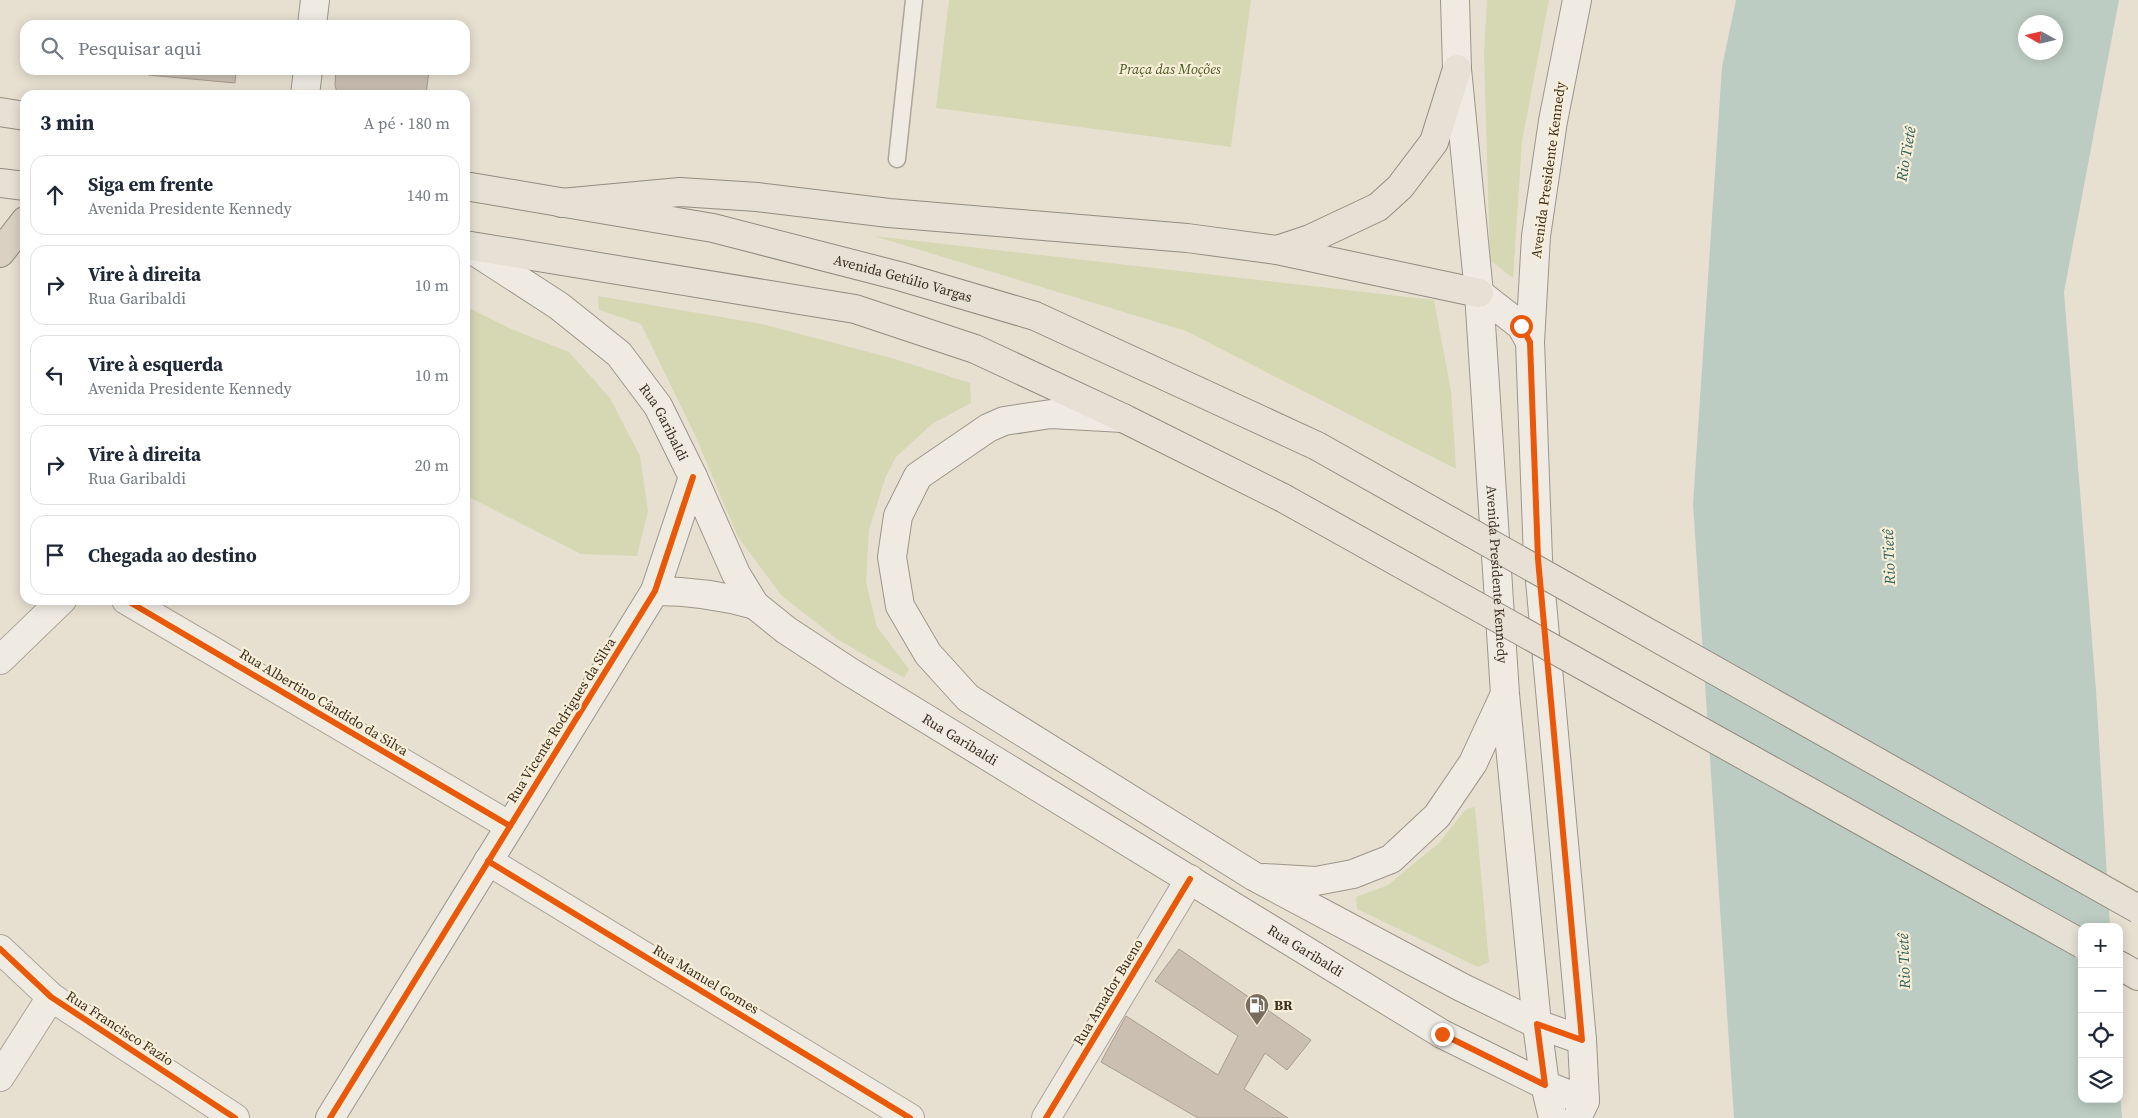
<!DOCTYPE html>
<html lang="pt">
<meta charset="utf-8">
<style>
body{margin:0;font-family:"Source Serif 4",serif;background:#f6f6f7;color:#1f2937}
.controls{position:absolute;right:15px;bottom:15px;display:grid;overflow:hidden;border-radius:10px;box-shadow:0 2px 12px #0003}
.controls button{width:45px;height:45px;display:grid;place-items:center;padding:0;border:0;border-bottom:1px solid #e0e1e3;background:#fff;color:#1f2937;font:25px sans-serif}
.compass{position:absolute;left:2018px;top:15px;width:45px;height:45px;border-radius:50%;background:#fff;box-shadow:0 2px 12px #0003;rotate:278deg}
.stop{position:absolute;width:15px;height:15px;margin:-11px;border:4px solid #ea580c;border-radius:50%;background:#fff}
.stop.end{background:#ea580c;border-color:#fff;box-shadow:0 1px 5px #0008}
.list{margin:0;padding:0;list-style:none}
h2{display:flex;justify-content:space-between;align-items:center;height:65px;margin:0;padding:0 20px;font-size:21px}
h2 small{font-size:16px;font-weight:400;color:#747a83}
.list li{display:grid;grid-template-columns:32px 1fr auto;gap:15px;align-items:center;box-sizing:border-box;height:80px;margin:0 10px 10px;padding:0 10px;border:1px solid #e0e1e3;border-radius:15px}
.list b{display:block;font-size:19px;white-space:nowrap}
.list p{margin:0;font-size:16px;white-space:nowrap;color:#747a83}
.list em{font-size:16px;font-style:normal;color:#747a83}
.icon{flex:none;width:28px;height:28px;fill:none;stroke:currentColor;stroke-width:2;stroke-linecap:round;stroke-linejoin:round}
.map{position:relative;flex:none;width:2138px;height:1118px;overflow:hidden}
.search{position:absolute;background:#fff;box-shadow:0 2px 12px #0003;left:20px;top:20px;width:450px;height:55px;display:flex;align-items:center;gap:12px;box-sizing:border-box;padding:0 18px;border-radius:15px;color:#747a83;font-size:19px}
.panel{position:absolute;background:#fff;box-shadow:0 2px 12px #0003;left:20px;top:90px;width:450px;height:515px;border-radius:15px}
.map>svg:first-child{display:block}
.green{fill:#d6d7b3}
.water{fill:#bcccc2;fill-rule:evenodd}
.building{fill:#cbbfb2;stroke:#a89c90}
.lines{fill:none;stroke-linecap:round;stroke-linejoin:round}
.lane-casing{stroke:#ada599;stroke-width:19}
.street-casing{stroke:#ada599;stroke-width:30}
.secondary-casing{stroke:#9c958a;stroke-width:30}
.primary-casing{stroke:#928b80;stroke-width:30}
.highway-casing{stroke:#928b80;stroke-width:30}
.lane{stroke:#efebe3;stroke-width:16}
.street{stroke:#efebe3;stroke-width:28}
.secondary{stroke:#efebe3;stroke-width:28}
.primary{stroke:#e6e1d4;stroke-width:28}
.highway{stroke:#dad1c2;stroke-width:28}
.primary-bridge-casing{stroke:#928b80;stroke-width:30;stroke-linecap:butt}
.primary-bridge{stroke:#e6e1d4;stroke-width:28}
.cycleway-casing{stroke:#f7eed8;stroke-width:9}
.cycleway{stroke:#e8590c;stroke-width:6}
.route{stroke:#ea580c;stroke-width:6}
.labels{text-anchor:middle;stroke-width:4.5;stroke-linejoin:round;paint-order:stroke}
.park-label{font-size:14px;font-style:italic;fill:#4d5a26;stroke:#f7eed8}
.street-label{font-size:14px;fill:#3d2e20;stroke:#f7eed8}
.poi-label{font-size:14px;font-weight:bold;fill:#3d2e20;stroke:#f7eed8;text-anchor:start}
.water-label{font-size:15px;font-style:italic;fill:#2f5d5a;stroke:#f7eed8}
</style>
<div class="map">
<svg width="2138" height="1118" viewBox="0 0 2138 1118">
<rect width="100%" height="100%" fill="#e7e0d1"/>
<!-- green -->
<g class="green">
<path d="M 949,0 L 1251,0 L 1231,147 L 936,108 Z"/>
<path d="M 1487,0 L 1549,0 L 1522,141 L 1513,278 L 1490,260 L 1484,54 Z"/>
<path d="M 874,236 L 1434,300 L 1451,391 L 1456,469 L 1186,331 Z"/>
<path d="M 598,296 L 762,324 L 895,359 L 970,383 L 971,403 L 932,424 L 896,457 L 886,476 L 869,530 L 866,582 L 877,627 L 909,669 L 904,678 L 837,639 L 781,595 L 738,537 L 695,435 L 641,324 L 599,310 Z"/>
<path d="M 465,306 L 511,329 L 569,352 L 610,398 L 640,456 L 648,511 L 637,556 L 581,554 L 465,495 Z"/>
<path d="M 1475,807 L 1489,962 L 1478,967 L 1357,909 L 1356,897 L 1388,885 L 1439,843 L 1466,809 Z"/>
</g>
<!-- water -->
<path class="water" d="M 1736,0 L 2119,0 L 2064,292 L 2096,690 L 2110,927 L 2082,927 L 2082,1099 L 2119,1099 L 2119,1077 L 2122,1118 L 1734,1118 L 1693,504 L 1722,67 ZM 2026,22 L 2056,22 L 2056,52 L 2026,52 Z"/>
<!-- building -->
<g class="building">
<path d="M 149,70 L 236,70 L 235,83 L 148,75 Z"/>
<path d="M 336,70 L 429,70 L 426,95 L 340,95 L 337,93 L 335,85 Z"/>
<path d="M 1179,949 L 1311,1040 L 1287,1070 L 1265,1053 L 1244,1089 L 1288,1118 L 1198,1118 L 1101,1062 L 1126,1016 L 1218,1075 L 1238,1036 L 1155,981 Z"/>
</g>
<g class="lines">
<!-- lane casing -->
<g class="lane-casing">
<path id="lane" d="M 897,159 L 914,0"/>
</g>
<!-- street casing -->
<g class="street-casing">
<g id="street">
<path d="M 126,600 L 510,826"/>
<path d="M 0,660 L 62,600"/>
<path d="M 488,861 L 910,1118"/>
<path d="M 0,949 L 51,997 L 235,1118"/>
<path d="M 0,1077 L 51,997"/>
<path d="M 1046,1118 L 1190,879"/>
</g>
</g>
<!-- secondary casing -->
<g class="secondary-casing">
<g id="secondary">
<path id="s1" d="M 1455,0 L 1457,69 L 1479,293 L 1505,694 L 1537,1024 L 1545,1085 L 1553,1118"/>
<path d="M 1577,0 L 1553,121 L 1536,236 L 1530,342 L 1538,559 L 1582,1040 L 1585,1101 L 1578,1116"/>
<path d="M 312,25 L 315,0"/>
<path d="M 305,95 L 308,70"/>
<path id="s2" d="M 465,245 L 559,306 L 619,354 L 658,406 L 693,477 L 736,574 L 755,605 L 786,630 L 850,672 L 1442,1034 L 1545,1085 L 1585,1101"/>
<path d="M 1479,293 L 1521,326 L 1530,342"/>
<path d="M 1123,418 L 1051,414 L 1004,421 L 988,428 L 918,476 L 898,516 L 892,557 L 900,606 L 928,654 L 968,698 L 1255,877 L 1461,987 L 1537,1024 L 1582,1040"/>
<path d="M 655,591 C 691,591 720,595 755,605"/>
<path d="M 1264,878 L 1316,881 L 1353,874 L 1391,859 L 1437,816 L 1473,763 L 1504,696"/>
<path d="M 330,1118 L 655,591 L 693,477"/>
</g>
</g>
<!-- primary casing -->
<g class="primary-casing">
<g id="primary">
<path d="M 0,112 L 25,116"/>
<path d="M 0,183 L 25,186"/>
<path id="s3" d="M 465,186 L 713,228 L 899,276 L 1035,316 L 1317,446"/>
<path d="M 561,203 L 680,192 L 757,197 L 889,213 L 1187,238 L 1277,250 L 1479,293"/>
<path d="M 465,245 L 855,309 L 975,349 L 1123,418 L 1283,498"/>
<path d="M 1277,250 L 1310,239 L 1378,207 L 1400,187 L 1434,142 L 1457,69"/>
<path d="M 2119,965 L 2138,976"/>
</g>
</g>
<!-- highway casing -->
<g class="highway-casing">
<path id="highway" d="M 0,253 L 25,221"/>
</g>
<!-- lane -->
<use href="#lane" class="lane"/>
<!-- street -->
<use href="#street" class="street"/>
<!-- secondary -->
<use href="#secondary" class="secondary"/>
<!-- primary -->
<use href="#primary" class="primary"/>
<!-- highway -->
<use href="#highway" class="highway"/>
<!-- primary-bridge casing -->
<g class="primary-bridge-casing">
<g id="primary-bridge">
<path d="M 1317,446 L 2138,909"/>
<path d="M 1283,498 L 2082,944"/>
</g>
</g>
<!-- primary-bridge -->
<use href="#primary-bridge" class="primary-bridge"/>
<!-- cycleway casing -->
<g class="cycleway-casing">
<g id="cycleway">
<path d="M 126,600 L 510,826"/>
<path d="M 488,861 L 910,1118"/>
<path d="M 0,949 L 51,997 L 235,1118"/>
<path d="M 330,1118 L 655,591 L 693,477"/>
<path d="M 1046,1118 L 1190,879"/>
</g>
</g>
<!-- cycleway -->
<use href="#cycleway" class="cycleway"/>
</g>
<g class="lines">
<!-- route -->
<path class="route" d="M 1442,1034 L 1545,1085 L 1537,1024 L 1582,1040 L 1538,559 L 1530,342 L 1521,326"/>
</g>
<!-- icons -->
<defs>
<g id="fuel-pin" transform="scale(1.25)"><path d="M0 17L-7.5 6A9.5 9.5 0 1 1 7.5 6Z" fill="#786c5e" stroke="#f7eed8"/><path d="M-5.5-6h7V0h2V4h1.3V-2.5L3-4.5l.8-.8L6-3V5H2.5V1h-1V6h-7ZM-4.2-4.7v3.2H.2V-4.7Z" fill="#fff"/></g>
</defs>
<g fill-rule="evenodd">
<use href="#fuel-pin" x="1257" y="1005"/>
</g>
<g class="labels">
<!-- park labels -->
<g class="park-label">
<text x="1170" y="74">Praça das Moções</text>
</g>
<!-- street labels -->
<g class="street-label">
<text transform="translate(1548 170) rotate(-82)" y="5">Avenida Presidente Kennedy</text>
<text dy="5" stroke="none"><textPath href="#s3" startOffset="448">Avenida Getúlio Vargas</textPath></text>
<text dy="5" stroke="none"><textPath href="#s2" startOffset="271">Rua Garibaldi</textPath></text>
<text dy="5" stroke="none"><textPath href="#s1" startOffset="576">Avenida Presidente Kennedy</textPath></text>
<text transform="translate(324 702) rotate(31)" y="5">Rua Albertino Cândido da Silva</text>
<text transform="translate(561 720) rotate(-58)" y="5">Rua Vicente Rodrigues da Silva</text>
<text dy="5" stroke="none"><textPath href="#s2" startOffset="721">Rua Garibaldi</textPath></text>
<text dy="5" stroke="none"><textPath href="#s2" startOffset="1126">Rua Garibaldi</textPath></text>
<text transform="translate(706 979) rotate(31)" y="5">Rua Manuel Gomes</text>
<text transform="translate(1108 992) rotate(-59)" y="5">Rua Amador Bueno</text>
<text transform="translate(120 1028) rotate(33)" y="5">Rua Francisco Fazio</text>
</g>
<!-- poi labels -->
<g class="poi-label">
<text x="1274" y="1010">BR</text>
</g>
<!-- water labels -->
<g class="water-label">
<text transform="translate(1906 154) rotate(-80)" y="5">Rio Tietê</text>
<text transform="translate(1889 557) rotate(-92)" y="5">Rio Tietê</text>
<text transform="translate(1904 961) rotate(-92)" y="5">Rio Tietê</text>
</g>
</g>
</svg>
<div class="controls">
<button>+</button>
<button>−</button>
<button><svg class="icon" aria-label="locate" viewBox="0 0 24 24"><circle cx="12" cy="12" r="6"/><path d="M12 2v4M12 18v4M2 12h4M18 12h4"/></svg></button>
<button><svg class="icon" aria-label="layers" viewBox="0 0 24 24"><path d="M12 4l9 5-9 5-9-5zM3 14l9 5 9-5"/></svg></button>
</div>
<svg class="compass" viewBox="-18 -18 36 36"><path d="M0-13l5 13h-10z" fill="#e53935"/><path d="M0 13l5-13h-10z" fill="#747a83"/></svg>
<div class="stop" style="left:1521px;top:326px"></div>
<div class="stop end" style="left:1442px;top:1034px"></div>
<div class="search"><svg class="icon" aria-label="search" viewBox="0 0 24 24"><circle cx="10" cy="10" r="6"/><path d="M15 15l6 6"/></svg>Pesquisar aqui</div>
<section class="panel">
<h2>3 min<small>A pé · 180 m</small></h2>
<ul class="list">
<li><svg class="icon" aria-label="ahead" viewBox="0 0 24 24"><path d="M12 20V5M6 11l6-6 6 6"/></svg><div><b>Siga em frente</b><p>Avenida Presidente Kennedy</p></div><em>140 m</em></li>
<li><svg class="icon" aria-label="right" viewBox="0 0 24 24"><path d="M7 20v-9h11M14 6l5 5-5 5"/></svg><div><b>Vire à direita</b><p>Rua Garibaldi</p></div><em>10 m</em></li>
<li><svg class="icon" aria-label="left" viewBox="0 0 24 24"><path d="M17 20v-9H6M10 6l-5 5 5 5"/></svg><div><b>Vire à esquerda</b><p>Avenida Presidente Kennedy</p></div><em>10 m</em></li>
<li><svg class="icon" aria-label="right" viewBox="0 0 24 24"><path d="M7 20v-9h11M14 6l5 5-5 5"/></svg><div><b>Vire à direita</b><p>Rua Garibaldi</p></div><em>20 m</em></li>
<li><svg class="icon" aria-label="arrive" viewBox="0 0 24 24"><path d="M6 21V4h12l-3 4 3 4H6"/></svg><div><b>Chegada ao destino</b></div></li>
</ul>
</section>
</div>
